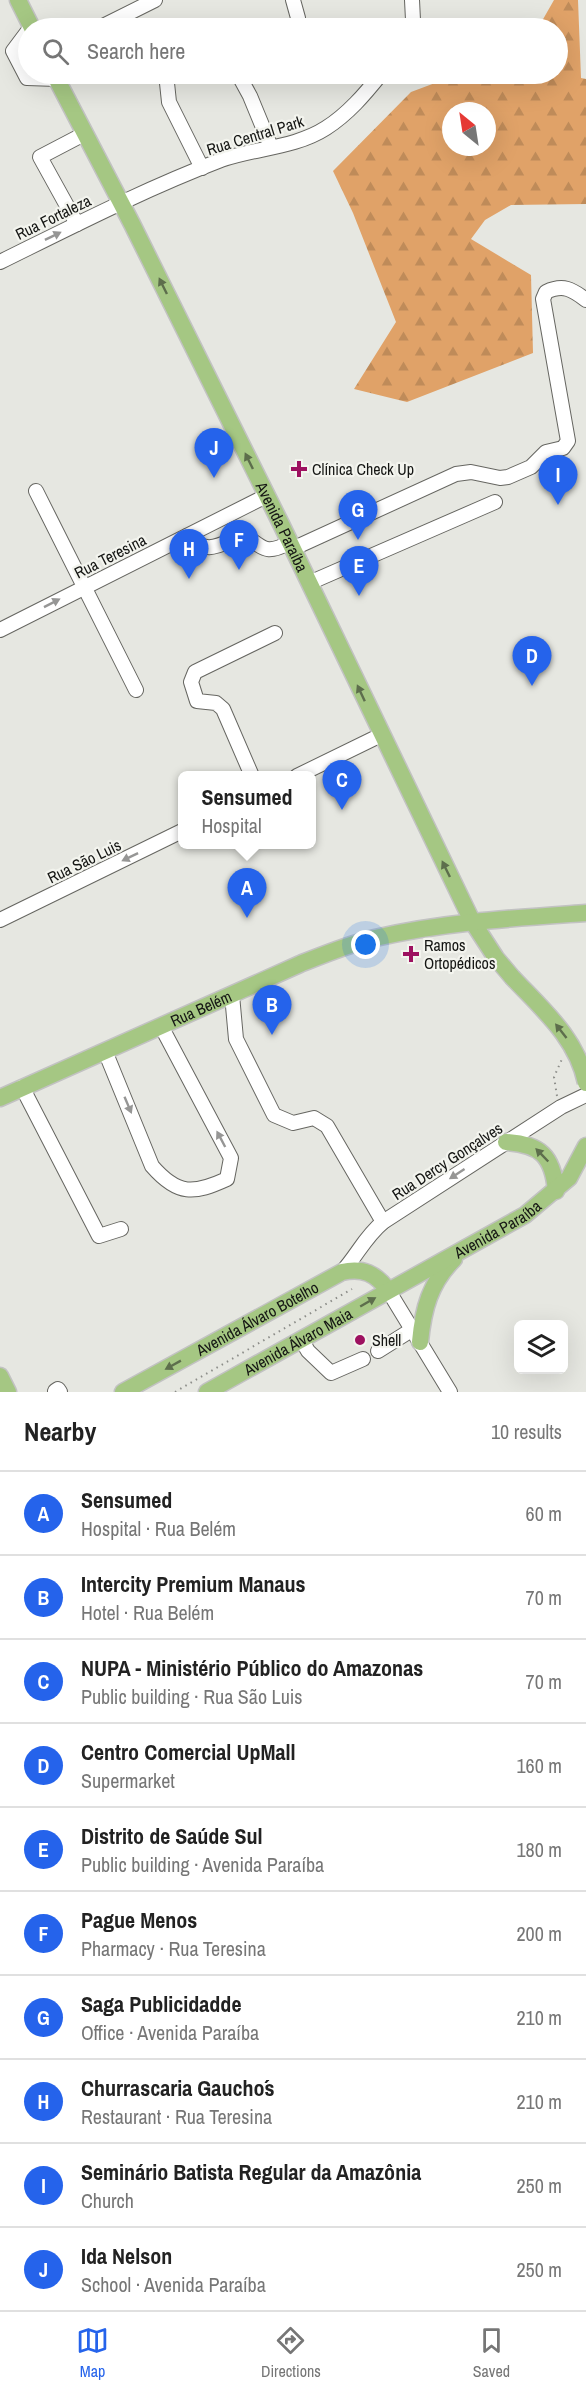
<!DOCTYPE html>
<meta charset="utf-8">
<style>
body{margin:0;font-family:"Archivo Narrow",sans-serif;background:#f2f2f2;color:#222}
.controls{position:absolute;right:18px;bottom:18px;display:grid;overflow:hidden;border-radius:9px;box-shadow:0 6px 24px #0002}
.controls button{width:54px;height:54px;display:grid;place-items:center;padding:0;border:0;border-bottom:2px solid #e0e0e0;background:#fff;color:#222;font:30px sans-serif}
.compass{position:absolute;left:442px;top:102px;width:54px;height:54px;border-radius:50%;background:#fff;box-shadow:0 6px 24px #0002;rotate:330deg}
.you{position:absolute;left:366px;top:945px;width:21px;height:21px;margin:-15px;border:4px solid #fff;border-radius:50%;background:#1a73e8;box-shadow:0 0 0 9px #1a73e833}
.badge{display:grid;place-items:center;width:39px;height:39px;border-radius:50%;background:#2563eb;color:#fff;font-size:20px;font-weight:700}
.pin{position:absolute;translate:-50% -50px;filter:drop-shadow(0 2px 3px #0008)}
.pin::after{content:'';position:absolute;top:32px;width:21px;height:18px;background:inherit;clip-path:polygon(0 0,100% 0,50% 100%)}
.popup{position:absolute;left:178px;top:771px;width:138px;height:78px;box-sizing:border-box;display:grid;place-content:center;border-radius:9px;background:#fff;filter:drop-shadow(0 2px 4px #0005);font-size:20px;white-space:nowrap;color:#767676}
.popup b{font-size:22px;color:#222}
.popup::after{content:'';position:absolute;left:50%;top:100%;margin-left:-12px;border:12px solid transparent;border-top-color:#fff}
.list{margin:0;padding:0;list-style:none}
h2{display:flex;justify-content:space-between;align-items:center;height:78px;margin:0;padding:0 24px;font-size:26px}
h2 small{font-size:20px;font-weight:400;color:#767676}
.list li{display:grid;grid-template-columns:39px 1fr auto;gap:18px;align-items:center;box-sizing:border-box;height:84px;padding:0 24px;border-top:2px solid #e0e0e0}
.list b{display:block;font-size:22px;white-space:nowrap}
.list p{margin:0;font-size:20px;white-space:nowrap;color:#767676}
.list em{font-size:20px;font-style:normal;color:#767676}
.icon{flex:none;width:33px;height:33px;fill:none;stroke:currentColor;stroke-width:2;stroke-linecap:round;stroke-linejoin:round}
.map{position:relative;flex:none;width:586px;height:1392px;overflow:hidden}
.search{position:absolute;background:#fff;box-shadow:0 6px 24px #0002;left:18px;right:18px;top:18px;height:66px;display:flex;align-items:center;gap:15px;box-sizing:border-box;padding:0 21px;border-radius:33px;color:#767676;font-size:22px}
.sheet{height:918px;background:#fff}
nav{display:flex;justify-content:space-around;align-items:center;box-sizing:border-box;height:84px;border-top:2px solid #e0e0e0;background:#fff;font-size:16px;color:#767676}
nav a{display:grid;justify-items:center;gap:3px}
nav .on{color:#2563eb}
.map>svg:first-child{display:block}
.forest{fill:url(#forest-firs);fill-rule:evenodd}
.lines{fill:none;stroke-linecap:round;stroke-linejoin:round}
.minor-casing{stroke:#666661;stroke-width:16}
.major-casing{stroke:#c2c2c2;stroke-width:19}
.path{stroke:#8c8d89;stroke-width:2;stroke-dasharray:1.5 4.5;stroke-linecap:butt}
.minor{stroke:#fff;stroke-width:14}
.major{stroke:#a5c783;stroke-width:16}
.major-bridge-casing{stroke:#c2c2c2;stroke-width:19;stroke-linecap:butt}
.major-bridge{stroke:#a5c783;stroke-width:16}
.oneway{fill:#969695}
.oneway2{fill:#5d6e4c}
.poi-dot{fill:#9d1160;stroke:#f3f4ee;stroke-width:2}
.labels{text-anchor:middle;stroke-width:4.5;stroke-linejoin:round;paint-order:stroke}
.street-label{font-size:16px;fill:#151614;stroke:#f3f4ee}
.poi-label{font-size:16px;fill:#151614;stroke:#f3f4ee;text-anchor:start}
</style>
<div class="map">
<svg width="586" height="1392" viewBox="0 0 586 1392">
<defs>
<pattern id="forest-firs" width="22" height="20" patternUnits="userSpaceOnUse" patternTransform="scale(1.5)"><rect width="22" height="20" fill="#e0a268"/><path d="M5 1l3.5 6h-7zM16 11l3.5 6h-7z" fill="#bf8b59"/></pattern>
</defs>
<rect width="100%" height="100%" fill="#e6e7e1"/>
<!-- forest -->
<path class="forest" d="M 554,0 L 578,0 L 581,78 L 586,79 L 586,204 L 511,205 L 485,220 L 471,239 L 531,275 L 533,353 L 407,402 L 354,389 L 396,322 L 353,213 L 333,171 L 411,92 L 459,74 L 558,74 L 558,28 L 538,28 ZM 451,111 L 487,111 L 487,147 L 451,147 Z"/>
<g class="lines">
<!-- minor casing -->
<g class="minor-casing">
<g id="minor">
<path d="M 293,0 L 298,18"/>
<path d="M 99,28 L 155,0"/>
<path d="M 410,28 L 413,20 L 412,0"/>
<path d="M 28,31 L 13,51 L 27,78 L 57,79"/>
<path d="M 171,74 L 167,83 L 169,102 L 202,168"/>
<path d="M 238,74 L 250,96 L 271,147"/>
<path d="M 77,224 L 40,157 L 84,134"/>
<path d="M 0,262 C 73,226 145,189 221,160 C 255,148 295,148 326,128 C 348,114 365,94 381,74"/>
<path d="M 36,491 L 136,690"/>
<path d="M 187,536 C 207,556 219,545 241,536 C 263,542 260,558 289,543"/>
<path d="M 292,549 L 456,474 L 471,472 L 500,478 L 508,477 L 531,467 L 546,452 L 563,448 L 568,441 L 543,299 L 546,292 C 563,284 572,289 586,300"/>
<path d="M 309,583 L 495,502"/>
<path d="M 0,630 L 266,496"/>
<path d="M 252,776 L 223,709 L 216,703 L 197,701 L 191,682 L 195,672 L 275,633"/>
<path d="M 297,776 L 381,735"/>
<path d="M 0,920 L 182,831"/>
<path d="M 232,995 L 236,1039 L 274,1115 L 293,1123 L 314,1118 L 327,1126 L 383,1222"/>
<path d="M 105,1051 L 152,1166 C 178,1196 194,1194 227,1179 L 231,1158 L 161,1026"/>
<path d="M 22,1087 L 99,1236 L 121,1229"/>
<path d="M 342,1272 C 358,1254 365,1237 383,1222 L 561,1107 L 586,1095"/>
<path d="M 388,1290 L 450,1392"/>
<path d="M 301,1339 L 308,1351 L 331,1373 L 363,1359"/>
<path d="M 378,1351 L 413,1329"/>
<path d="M 55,1391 L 58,1389 L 60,1392"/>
</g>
</g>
<!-- major casing -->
<g class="major-casing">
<g id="major">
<path d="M 18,0 L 32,28"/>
<path id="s1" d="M 54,74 L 132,224 L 282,526 L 472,921 L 496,958 L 512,977"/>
<path id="s2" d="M 0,1098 L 300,964 C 325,954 349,944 375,938 C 444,922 515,918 586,913"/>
<path d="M 506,1142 C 540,1144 553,1156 556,1191"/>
<path d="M 420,1342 C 423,1309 430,1283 454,1259"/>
<path d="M 0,1376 L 8,1392"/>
<path id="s3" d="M 123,1392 L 342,1272 C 363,1267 376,1274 388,1290"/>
<path id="s4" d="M 207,1392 L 525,1215 L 569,1178 L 586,1146"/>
</g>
</g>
<!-- path -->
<g class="path">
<path d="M 557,1096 L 554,1077 L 562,1059"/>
<path d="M 175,1392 L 352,1289"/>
</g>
<!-- minor -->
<use href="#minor" class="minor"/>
<!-- major -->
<use href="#major" class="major"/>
<!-- major-bridge casing -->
<g class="major-bridge-casing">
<path id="major-bridge" d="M 512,977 C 542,1009 577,1038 586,1083"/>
</g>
<!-- major-bridge -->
<use href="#major-bridge" class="major-bridge"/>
</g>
<!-- one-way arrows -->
<defs><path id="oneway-solid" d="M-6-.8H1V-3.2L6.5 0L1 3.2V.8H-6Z" transform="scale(1.5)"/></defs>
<g class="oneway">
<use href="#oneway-solid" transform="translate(53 236) rotate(-26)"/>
<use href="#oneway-solid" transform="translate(52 603) rotate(-27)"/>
<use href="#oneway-solid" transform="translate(130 857) rotate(154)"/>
<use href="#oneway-solid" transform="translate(128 1105) rotate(67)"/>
<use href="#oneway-solid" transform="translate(221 1139) rotate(-118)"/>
<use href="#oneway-solid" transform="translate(457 1174) rotate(147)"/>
</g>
<g class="oneway2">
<use href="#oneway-solid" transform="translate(163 286) rotate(-116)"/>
<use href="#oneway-solid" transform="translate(249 461) rotate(-116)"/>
<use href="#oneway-solid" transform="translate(361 693) rotate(-115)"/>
<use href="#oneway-solid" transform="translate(446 869) rotate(-116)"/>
<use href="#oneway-solid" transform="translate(561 1031) rotate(-128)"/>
<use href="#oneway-solid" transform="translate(542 1155) rotate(-134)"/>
<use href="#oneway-solid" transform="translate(368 1302) rotate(-30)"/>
<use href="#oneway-solid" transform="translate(173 1365) rotate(151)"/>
</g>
<!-- markers -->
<g class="poi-dot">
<path d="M296 460h6v6h6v6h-6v6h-6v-6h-6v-6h6z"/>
<path d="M408 945h6v6h6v6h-6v6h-6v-6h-6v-6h6z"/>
<circle cx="360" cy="1340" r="6"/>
</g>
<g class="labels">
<!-- street labels -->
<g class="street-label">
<text transform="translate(255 135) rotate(-17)" y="6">Rua Central Park</text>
<text transform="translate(53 217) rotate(-26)" y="6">Rua Fortaleza</text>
<text dy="6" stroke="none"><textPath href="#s1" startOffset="507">Avenida Paraíba</textPath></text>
<text transform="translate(110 556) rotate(-27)" y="6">Rua Teresina</text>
<text transform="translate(84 861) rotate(-26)" y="6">Rua São Luis</text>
<text dy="6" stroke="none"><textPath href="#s2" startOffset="220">Rua Belém</textPath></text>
<text transform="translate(447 1161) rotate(-33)" y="6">Rua Dercy Gonçalves</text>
<text dy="6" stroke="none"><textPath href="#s4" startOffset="333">Avenida Paraíba</textPath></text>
<text dy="6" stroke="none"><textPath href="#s3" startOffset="153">Avenida Álvaro Botelho</textPath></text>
<text dy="6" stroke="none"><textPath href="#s4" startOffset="104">Avenida Álvaro Maia</textPath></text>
</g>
<!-- poi labels -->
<g class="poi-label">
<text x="312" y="475">Clínica Check Up</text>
<text x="424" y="951">Ramos<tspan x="424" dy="18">Ortopédicos</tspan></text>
<text x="372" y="1346">Shell</text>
</g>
</g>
</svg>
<div class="controls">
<button><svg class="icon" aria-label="layers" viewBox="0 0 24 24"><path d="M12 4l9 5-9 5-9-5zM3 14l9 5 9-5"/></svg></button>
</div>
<svg class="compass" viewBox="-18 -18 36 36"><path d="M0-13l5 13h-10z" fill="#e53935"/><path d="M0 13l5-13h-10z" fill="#767676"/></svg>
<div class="you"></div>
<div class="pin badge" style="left:247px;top:918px">A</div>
<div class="popup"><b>Sensumed</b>Hospital</div>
<div class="pin badge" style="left:272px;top:1035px">B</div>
<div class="pin badge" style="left:342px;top:810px">C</div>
<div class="pin badge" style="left:532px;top:686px">D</div>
<div class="pin badge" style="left:359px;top:596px">E</div>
<div class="pin badge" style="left:239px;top:570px">F</div>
<div class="pin badge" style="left:358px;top:540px">G</div>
<div class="pin badge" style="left:189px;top:579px">H</div>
<div class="pin badge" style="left:558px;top:505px">I</div>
<div class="pin badge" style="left:214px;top:478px">J</div>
<div class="search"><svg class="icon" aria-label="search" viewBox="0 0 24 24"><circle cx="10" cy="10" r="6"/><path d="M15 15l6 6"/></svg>Search here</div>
</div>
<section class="sheet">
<h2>Nearby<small>10 results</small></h2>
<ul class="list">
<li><span class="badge">A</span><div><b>Sensumed</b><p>Hospital · Rua Belém</p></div><em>60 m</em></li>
<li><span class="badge">B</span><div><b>Intercity Premium Manaus</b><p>Hotel · Rua Belém</p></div><em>70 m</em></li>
<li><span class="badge">C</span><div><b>NUPA - Ministério Público do Amazonas</b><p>Public building · Rua São Luis</p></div><em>70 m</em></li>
<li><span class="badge">D</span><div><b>Centro Comercial UpMall</b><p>Supermarket</p></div><em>160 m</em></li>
<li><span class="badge">E</span><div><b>Distrito de Saúde Sul</b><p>Public building · Avenida Paraíba</p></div><em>180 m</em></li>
<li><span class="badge">F</span><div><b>Pague Menos</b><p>Pharmacy · Rua Teresina</p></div><em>200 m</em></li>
<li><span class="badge">G</span><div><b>Saga Publicidadde</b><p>Office · Avenida Paraíba</p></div><em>210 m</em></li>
<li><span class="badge">H</span><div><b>Churrascaria Gaucho´s</b><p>Restaurant · Rua Teresina</p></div><em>210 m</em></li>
<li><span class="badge">I</span><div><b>Seminário Batista Regular da Amazônia</b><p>Church</p></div><em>250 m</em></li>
<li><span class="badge">J</span><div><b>Ida Nelson</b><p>School · Avenida Paraíba</p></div><em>250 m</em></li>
</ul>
</section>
<nav>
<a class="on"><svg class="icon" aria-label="map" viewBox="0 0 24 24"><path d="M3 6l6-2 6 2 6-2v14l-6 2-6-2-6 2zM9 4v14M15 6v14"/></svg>Map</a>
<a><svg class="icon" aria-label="directions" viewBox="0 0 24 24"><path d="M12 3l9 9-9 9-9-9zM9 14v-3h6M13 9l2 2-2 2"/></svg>Directions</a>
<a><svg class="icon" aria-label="saved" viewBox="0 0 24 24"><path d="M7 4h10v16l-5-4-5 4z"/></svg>Saved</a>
</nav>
